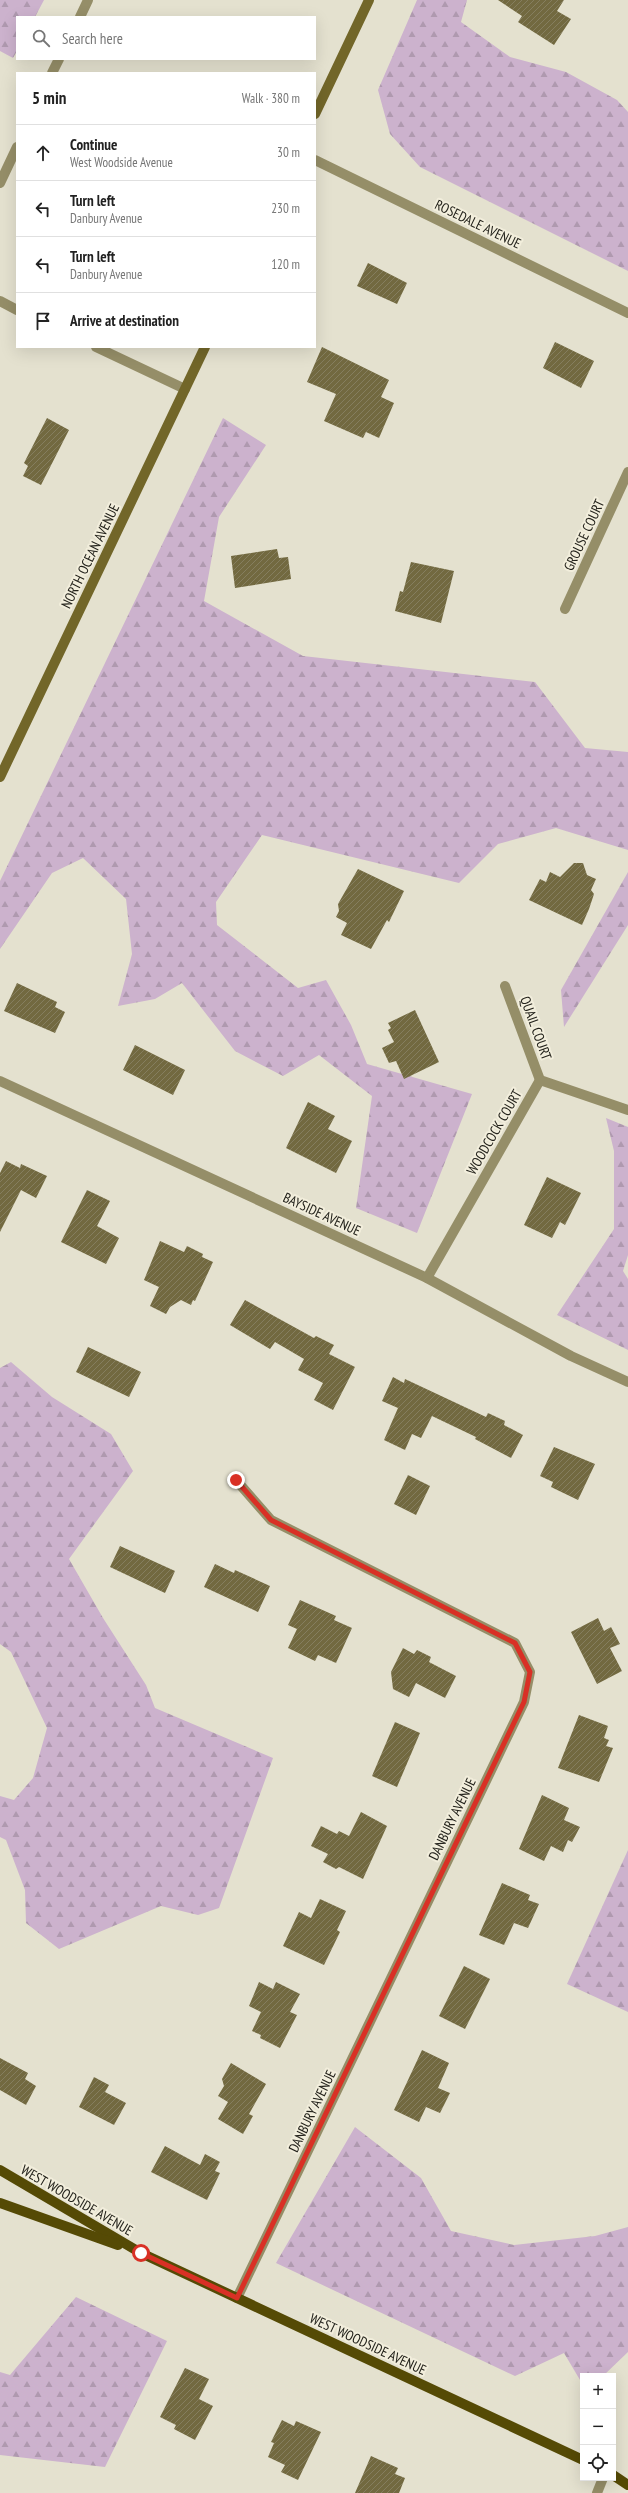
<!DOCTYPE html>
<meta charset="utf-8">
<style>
body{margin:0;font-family:"PT Sans Narrow",sans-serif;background:#f6f6f6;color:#222}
.controls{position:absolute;right:12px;bottom:12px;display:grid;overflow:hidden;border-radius:0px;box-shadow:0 4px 16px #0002}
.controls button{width:36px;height:36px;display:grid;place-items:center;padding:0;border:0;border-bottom:1px solid #e0e0e0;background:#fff;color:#222;font:20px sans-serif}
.stop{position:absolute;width:12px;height:12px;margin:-9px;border:3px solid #d93025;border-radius:50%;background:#fff}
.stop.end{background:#d93025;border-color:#fff;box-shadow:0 1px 4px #0008}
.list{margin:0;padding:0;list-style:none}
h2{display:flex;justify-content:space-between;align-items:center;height:52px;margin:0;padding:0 16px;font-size:17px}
h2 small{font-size:13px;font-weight:400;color:#767676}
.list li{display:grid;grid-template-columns:26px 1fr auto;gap:12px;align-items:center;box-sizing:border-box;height:56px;padding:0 16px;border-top:1px solid #e0e0e0}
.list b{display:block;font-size:15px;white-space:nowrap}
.list p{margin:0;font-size:13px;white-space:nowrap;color:#767676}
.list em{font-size:13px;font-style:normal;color:#767676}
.icon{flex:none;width:22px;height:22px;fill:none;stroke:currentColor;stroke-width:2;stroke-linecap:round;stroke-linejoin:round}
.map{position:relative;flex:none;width:628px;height:2493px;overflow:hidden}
.search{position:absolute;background:#fff;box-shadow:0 4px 16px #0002;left:16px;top:16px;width:300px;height:44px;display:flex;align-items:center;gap:10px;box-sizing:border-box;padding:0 14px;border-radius:0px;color:#767676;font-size:15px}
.panel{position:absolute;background:#fff;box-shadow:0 4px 16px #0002;left:16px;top:72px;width:300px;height:276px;border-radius:0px}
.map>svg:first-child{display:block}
.forest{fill:url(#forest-firs)}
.building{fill:url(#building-hatch)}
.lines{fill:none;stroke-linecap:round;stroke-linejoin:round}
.street{stroke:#958e68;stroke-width:10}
.secondary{stroke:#726629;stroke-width:10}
.primary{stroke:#554a05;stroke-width:10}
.route{stroke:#d93025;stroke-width:5}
.labels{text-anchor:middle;stroke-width:4;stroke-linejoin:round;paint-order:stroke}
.street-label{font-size:14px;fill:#23221b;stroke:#f2eedc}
</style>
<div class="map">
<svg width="628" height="2493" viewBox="0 0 628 2493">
<defs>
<pattern id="forest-firs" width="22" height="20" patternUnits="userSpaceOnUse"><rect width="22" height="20" fill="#ccb2cd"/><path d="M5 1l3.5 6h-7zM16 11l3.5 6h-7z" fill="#af99af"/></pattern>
<pattern id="building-hatch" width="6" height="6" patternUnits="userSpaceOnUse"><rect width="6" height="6" fill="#726940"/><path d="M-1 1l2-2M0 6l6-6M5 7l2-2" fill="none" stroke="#857e5f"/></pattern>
</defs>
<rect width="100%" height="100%" fill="#e4e1cf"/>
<!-- forest -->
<g class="forest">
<path d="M 0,0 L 44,0 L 35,17 L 17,17 L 17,51 L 13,58 L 0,51 Z"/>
<path d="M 417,0 L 467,0 L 461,22 L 510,57 L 566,72 L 617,100 L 628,112 L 628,271 L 420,167 L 390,134 L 378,90 Z"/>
<path d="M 223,418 L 266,445 L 219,517 L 204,601 L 303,656 L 535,682 L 585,748 L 628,752 L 628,850 L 556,828 L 498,844 L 459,883 L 262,835 L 216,902 L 217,925 L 298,988 L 326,980 L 351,1025 L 367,1064 L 472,1094 L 417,1233 L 356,1208 L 372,1096 L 319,1055 L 283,1076 L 235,1051 L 182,983 L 155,999 L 118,1006 L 132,954 L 126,899 L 83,858 L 52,873 L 0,949 L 0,881 Z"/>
<path d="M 628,872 L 628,925 L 564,1027 L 561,990 Z"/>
<path d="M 606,1118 L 628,1127 L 628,1255 L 623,1271 L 628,1279 L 628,1350 L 557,1315 L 614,1229 L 614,1151 Z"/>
<path d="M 11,1362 L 52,1397 L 111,1434 L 133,1471 L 69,1559 L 103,1618 L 146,1685 L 155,1708 L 273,1758 L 219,1908 L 198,1915 L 161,1906 L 59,1949 L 26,1923 L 25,1890 L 6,1840 L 0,1837 L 0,1796 L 14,1800 L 33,1778 L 47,1728 L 11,1652 L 0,1644 L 0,1368 Z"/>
<path d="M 628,1850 L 628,2012 L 567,1984 Z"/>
<path d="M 355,2127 L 421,2178 L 451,2231 L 514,2245 L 595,2236 L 628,2227 L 628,2352 L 603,2376 L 583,2376 L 583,2385 L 564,2353 L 515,2376 L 276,2263 Z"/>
<path d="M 76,2297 L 167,2341 L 105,2467 L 0,2455 L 0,2372 L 10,2375 Z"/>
</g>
<!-- building -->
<g class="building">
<path d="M 498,0 L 564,0 L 557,11 L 571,19 L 554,45 L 518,22 L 522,16 Z"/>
<path d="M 368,263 L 407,283 L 397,304 L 357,286 Z"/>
<path d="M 555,342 L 594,361 L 581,388 L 543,368 Z"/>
<path d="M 322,347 L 389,380 L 381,397 L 394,403 L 379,438 L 366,432 L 363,438 L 324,421 L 336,394 L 307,382 Z"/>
<path d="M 47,418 L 69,430 L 41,485 L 23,476 L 28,466 L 24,463 Z"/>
<path d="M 277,549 L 279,558 L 288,557 L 291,579 L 235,588 L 231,556 Z"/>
<path d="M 411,562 L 454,571 L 441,623 L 395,611 L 400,591 L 403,592 Z"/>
<path d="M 574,863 L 583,863 L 587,875 L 596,879 L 591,890 L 594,894 L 589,909 L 582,925 L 529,900 L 540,879 L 546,882 L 550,872 L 560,877 Z"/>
<path d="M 358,869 L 404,891 L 389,922 L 387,920 L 371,949 L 341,935 L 347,923 L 336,917 L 339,911 L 338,904 Z"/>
<path d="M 17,983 L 57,1002 L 55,1007 L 65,1012 L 55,1033 L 4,1011 Z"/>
<path d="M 415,1010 L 439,1062 L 404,1079 L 396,1061 L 389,1063 L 382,1048 L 394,1042 L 388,1030 L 391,1028 L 388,1023 Z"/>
<path d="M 135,1045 L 185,1070 L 173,1095 L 123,1070 Z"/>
<path d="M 308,1102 L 335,1116 L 328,1129 L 352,1141 L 336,1173 L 286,1148 Z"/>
<path d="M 6,1161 L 20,1168 L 21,1164 L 47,1176 L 36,1198 L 21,1190 L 0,1232 L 0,1173 Z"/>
<path d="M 547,1177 L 581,1193 L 565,1225 L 560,1222 L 552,1238 L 524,1225 Z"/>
<path d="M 87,1190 L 110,1201 L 97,1226 L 119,1238 L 106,1264 L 61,1242 Z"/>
<path d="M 160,1241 L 184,1252 L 187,1246 L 203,1254 L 202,1257 L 213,1262 L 195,1301 L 193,1300 L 191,1305 L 181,1300 L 170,1307 L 166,1314 L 150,1306 L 159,1287 L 144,1280 Z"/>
<path d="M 245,1300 L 314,1338 L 316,1336 L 334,1345 L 329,1354 L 355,1367 L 333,1410 L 314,1400 L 323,1383 L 298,1370 L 304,1359 L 275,1342 L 270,1349 L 230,1325 Z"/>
<path d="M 88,1347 L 141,1372 L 129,1397 L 76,1372 Z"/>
<path d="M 393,1377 L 404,1383 L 405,1379 L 486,1417 L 488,1413 L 505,1421 L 504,1425 L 523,1435 L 511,1458 L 475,1439 L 476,1437 L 432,1416 L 421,1438 L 412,1434 L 405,1450 L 384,1440 L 398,1408 L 382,1401 Z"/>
<path d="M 554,1447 L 595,1464 L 578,1500 L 551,1487 L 553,1482 L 540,1476 Z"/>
<path d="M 408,1475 L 430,1486 L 416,1515 L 394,1504 Z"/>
<path d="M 120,1546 L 175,1571 L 165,1593 L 110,1567 Z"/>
<path d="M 215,1564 L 234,1573 L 235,1570 L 270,1586 L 258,1612 L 204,1587 Z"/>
<path d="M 300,1600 L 336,1616 L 334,1620 L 352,1628 L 336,1663 L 318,1655 L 315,1661 L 288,1648 L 297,1629 L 288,1625 Z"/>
<path d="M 598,1618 L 604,1631 L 611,1627 L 620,1644 L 610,1648 L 622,1671 L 597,1684 L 571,1632 Z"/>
<path d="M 403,1648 L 414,1654 L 417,1650 L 431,1657 L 429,1662 L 456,1676 L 445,1698 L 416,1683 L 409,1697 L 393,1689 L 391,1672 Z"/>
<path d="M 579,1715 L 608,1726 L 604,1738 L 609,1740 L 606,1746 L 613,1748 L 599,1782 L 558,1768 Z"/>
<path d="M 395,1722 L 420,1733 L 397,1787 L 372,1776 Z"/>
<path d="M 542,1795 L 569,1808 L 564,1820 L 580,1827 L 572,1842 L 568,1840 L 563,1852 L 551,1846 L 544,1861 L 519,1849 Z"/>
<path d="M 361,1812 L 387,1826 L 363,1879 L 339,1867 L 336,1869 L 323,1862 L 328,1854 L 311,1846 L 321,1826 L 337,1834 L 339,1831 L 349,1836 Z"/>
<path d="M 502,1883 L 530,1895 L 528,1900 L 539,1904 L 528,1928 L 514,1923 L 504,1945 L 479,1935 Z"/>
<path d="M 320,1899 L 346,1911 L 337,1930 L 340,1932 L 324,1965 L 283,1946 L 299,1912 L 311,1918 Z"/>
<path d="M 464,1966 L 490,1979 L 465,2029 L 439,2016 Z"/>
<path d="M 259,1982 L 273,1989 L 276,1982 L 300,1994 L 290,2012 L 297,2015 L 280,2048 L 260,2038 L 261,2035 L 252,2031 L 261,2012 L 249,2006 Z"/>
<path d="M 422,2050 L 449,2063 L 438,2088 L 450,2093 L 440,2113 L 426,2107 L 419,2122 L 394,2110 Z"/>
<path d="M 0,2058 L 28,2073 L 25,2079 L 36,2086 L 26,2105 L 0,2090 Z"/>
<path d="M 231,2063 L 266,2084 L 249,2114 L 253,2116 L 243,2134 L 218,2119 L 228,2102 L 218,2096 L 224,2086 L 222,2079 Z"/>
<path d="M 94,2077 L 109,2085 L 105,2092 L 126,2103 L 114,2125 L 79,2107 Z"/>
<path d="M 165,2146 L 200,2165 L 205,2154 L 220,2162 L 215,2171 L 220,2173 L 207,2200 L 151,2172 Z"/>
<path d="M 185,2368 L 209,2379 L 199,2399 L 213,2406 L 195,2440 L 174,2429 L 176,2425 L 160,2417 Z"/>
<path d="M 282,2420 L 294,2426 L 296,2421 L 321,2432 L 298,2480 L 281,2472 L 285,2465 L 268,2457 L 274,2443 L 271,2442 Z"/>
<path d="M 371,2456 L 398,2468 L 395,2474 L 405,2478 L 399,2493 L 355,2493 Z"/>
</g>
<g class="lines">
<!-- street -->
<g class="street">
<path d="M 80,17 L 88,0"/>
<path d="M 52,73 L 59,59"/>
<path d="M 315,160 L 628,313"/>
<path d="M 0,183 L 17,147"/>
<path d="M 0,301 L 17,310"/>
<path d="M 96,347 L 185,389"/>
<path d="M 565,609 L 628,472"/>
<path d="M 505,986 L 540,1080"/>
<path d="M 540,1080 L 628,1110"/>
<path d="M 0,1081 L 427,1278 L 571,1356 L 628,1382"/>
<path d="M 427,1278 L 540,1080"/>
<path d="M 236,1480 L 271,1520 L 515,1643 L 530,1672 L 524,1702 L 237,2298"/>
<path d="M 597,2493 L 603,2478"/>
</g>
<!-- secondary -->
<g class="secondary">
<path d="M 315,114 L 369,0"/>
<path d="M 0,777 L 205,347"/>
</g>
<!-- primary -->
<g class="primary">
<path d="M 0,2170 L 141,2253 L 583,2460"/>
<path d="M 0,2203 L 118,2245"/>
<path d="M 613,2475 L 628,2485"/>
</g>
</g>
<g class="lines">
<!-- route -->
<path class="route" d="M 141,2253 L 237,2298 L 524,1702 L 530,1672 L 515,1643 L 271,1520 L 236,1480"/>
</g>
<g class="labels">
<!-- street labels -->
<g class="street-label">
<text transform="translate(478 224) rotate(26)" y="5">ROSEDALE AVENUE</text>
<text transform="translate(584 535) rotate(-65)" y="5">GROUSE COURT</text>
<text transform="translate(90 556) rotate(-64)" y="5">NORTH OCEAN AVENUE</text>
<text transform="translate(536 1028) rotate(70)" y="5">QUAIL COURT</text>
<text transform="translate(494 1132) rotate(-60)" y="5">WOODCOCK COURT</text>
<text transform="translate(322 1214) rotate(25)" y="5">BAYSIDE AVENUE</text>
<text transform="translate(452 1819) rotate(-64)" y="5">DANBURY AVENUE</text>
<text transform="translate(312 2111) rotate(-64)" y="5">DANBURY AVENUE</text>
<text transform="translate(77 2200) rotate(30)" y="5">WEST WOODSIDE AVENUE</text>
<text transform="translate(368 2344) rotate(25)" y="5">WEST WOODSIDE AVENUE</text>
</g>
</g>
</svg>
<div class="controls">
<button>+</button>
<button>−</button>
<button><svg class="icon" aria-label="locate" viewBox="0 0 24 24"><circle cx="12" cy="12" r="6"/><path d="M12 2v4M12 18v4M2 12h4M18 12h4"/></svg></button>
</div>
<div class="stop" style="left:141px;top:2253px"></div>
<div class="stop end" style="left:236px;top:1480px"></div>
<div class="search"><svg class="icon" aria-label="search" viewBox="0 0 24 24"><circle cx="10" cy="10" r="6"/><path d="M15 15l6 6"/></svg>Search here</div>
<section class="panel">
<h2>5 min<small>Walk · 380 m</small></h2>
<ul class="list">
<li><svg class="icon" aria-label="ahead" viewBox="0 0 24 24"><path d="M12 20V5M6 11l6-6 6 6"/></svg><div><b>Continue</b><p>West Woodside Avenue</p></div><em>30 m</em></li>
<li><svg class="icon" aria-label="left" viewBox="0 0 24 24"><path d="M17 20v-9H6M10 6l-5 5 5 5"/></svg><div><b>Turn left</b><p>Danbury Avenue</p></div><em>230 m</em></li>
<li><svg class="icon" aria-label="left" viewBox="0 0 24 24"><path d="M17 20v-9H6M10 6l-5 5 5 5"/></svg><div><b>Turn left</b><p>Danbury Avenue</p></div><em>120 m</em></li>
<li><svg class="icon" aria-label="arrive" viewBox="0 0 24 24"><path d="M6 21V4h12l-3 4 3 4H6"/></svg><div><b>Arrive at destination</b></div></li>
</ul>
</section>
</div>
